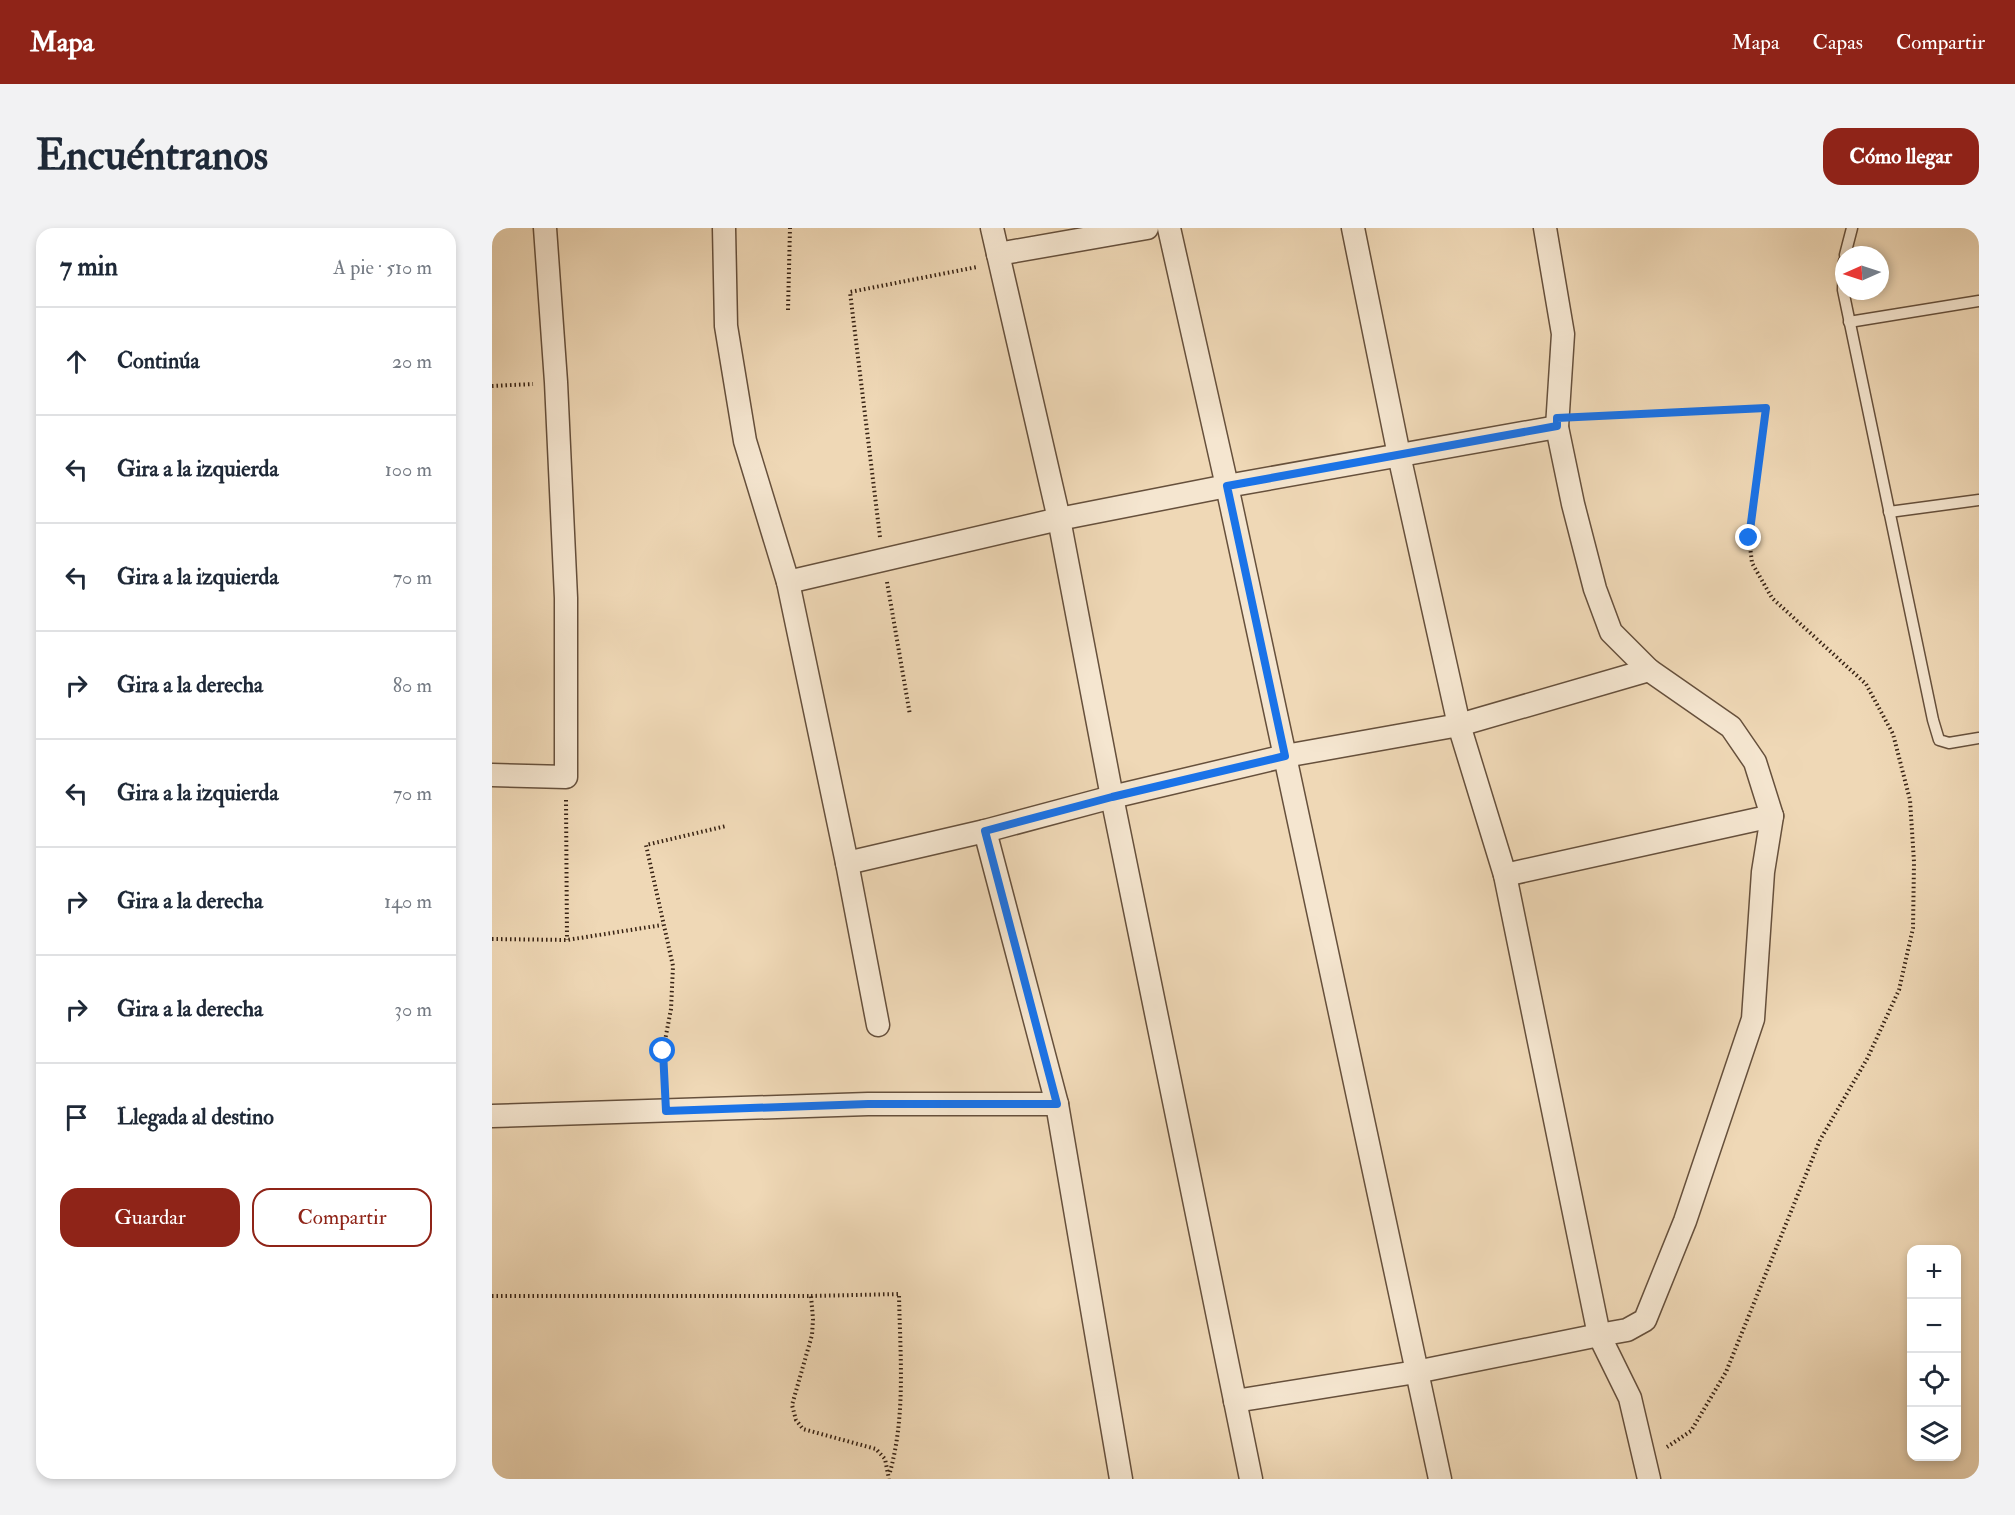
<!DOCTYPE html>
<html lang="es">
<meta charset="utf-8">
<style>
body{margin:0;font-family:"IM FELL Double Pica",serif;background:#f2f2f3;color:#1f2937}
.controls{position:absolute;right:18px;bottom:18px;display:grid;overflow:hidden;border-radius:12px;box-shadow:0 3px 9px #0003}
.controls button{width:54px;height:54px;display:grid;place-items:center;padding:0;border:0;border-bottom:2px solid #e0e1e3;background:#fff;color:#1f2937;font:30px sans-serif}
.compass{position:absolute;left:1343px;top:18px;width:54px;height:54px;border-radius:50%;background:#fff;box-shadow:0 3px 9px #0003;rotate:267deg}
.stop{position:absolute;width:18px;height:18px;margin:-14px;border:4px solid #1a73e8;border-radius:50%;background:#fff}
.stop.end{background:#1a73e8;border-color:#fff;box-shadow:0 2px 6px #0008}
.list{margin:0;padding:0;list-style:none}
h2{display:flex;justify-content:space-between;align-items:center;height:78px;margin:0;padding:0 24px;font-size:26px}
h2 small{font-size:20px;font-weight:400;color:#747a83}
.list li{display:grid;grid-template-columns:39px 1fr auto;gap:18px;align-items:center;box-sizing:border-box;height:108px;padding:0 24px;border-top:2px solid #e0e1e3}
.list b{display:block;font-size:22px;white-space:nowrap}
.list em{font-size:20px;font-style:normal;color:#747a83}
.actions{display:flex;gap:12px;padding:18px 24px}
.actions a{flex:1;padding:14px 0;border:2px solid #8f2418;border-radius:18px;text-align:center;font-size:21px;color:#8f2418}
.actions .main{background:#8f2418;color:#fff}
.icon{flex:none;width:33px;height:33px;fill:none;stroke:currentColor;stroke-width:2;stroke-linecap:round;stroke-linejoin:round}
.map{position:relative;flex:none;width:1487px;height:1251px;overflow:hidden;border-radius:18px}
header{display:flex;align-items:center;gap:36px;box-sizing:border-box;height:84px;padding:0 30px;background:#8f2418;color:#fff}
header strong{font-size:28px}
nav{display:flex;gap:33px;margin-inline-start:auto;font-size:21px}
.intro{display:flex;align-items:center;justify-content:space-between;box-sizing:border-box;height:144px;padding:0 36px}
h1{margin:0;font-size:42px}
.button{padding:15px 27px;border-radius:18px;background:#8f2418;color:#fff;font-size:21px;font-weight:700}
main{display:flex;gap:36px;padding:0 36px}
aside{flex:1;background:#fff;border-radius:18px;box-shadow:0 3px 9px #0003}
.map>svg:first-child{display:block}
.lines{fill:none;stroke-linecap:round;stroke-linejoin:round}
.service-casing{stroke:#66503c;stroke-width:13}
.minor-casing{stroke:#66503c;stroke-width:25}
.path{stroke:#382314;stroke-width:4;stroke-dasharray:1.5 3;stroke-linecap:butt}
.service{stroke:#f5e6d0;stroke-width:10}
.minor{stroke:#f5e6d0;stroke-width:22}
.route{stroke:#1a73e8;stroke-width:8}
</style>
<header>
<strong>Mapa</strong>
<nav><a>Mapa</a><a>Capas</a><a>Compartir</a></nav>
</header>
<div class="intro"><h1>Encuéntranos</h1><a class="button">Cómo llegar</a></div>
<main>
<aside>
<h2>7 min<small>A pie · 510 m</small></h2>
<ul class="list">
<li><svg class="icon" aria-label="ahead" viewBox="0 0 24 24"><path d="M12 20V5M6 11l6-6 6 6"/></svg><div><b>Continúa</b></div><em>20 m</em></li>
<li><svg class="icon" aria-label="left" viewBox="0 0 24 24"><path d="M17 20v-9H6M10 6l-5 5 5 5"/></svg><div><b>Gira a la izquierda</b></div><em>100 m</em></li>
<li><svg class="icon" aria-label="left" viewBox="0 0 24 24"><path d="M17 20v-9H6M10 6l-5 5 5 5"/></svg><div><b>Gira a la izquierda</b></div><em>70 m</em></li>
<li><svg class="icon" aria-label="right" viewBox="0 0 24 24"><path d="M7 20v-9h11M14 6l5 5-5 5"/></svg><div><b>Gira a la derecha</b></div><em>80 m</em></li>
<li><svg class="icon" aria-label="left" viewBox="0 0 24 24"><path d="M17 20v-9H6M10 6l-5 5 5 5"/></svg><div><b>Gira a la izquierda</b></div><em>70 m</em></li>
<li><svg class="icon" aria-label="right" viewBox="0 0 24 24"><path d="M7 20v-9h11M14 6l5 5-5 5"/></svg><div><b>Gira a la derecha</b></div><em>140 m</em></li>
<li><svg class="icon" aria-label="right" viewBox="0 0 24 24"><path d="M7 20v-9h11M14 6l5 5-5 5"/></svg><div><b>Gira a la derecha</b></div><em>30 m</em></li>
<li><svg class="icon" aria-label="arrive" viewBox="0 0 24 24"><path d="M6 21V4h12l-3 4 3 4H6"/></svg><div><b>Llegada al destino</b></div></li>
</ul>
<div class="actions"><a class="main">Guardar</a><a>Compartir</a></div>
</aside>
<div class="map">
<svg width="1487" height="1251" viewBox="0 0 1487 1251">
<rect width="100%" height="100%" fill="#efd8b6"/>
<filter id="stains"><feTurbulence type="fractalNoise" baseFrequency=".00333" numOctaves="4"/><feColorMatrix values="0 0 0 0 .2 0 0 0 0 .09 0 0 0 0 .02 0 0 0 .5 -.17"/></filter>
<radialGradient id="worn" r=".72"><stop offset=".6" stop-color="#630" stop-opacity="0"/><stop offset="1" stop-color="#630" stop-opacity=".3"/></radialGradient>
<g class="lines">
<!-- service casing -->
<g class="service-casing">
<g id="service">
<path d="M 1353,27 L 1360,0"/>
<path d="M 1352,33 L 1351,62 L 1441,492 L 1447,512 L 1457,515 L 1487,510"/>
<path d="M 1357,94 L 1487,73"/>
<path d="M 1397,284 L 1487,272"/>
</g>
</g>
<!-- minor casing -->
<g class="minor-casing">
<g id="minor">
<path d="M 232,0 L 234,98 L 253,213 L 296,354 L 355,635 L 386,797"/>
<path d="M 500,0 L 567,291 L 620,569 L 759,1251"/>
<path d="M 677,0 L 735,258 L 948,1251"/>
<path d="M 1053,0 L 1071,106 L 1065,199 L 1081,276 L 1103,361 L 1119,404 L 1157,442 L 1239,499 L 1263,534 L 1280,588 L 1271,644 L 1261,791 L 1193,993 L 1153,1092 L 1135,1102 L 1107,1107 L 1138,1170 L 1157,1251"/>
<path d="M 506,26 L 655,0"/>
<path d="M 296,354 L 567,291 L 735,258 L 1065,199"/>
<path d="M 0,547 L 74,549 L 74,370 L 64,154 L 53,0"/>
<path d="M 493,603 L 565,876 L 629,1251"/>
<path d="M 355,635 L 493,603 L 620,569 L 793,528 L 967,497 L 1157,442"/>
<path d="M 1013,647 L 1280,588"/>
<path d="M 0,888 L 376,876 L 565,876"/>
<path d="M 743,1173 L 924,1144 L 1107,1107 L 1013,647 L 967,497 L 907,227 L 861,0"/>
</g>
</g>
<!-- path -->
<g class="path">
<path d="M 296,82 L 298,0"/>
<path d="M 0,158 L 41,156"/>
<path d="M 1090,189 L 1274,180 L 1257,310 L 1260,335 L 1280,370 L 1374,456 L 1401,506 L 1418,572 L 1422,634 L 1421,700 L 1407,762 L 1375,831 L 1328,912 L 1234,1144 L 1199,1203 L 1175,1219"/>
<path d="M 388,309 L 358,64 L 485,39"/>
<path d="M 395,354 L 418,487"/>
<path d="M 74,572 L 75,712"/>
<path d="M 0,711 L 75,712 L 170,697"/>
<path d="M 173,858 L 171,823 L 179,781 L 181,738 L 154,617 L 234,598"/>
<path d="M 0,1068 L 319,1068 L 321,1091 L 320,1107 L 300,1177 L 304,1192 L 311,1201 L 384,1221 L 393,1231 L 397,1251"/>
<path d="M 319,1068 L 407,1066 C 408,1126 414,1186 398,1244"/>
</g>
<!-- service -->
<use href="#service" class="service"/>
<!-- minor -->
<use href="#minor" class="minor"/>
</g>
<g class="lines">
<!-- route -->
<path class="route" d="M 171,823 L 174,883 L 376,876 L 565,876 L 493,603 L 620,569 L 793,528 L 735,258 L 1065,198 L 1065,190 L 1274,180 L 1257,310"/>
</g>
<rect width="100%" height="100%" filter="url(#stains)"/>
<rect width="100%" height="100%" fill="url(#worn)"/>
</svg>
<div class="controls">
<button>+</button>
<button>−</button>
<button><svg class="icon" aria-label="locate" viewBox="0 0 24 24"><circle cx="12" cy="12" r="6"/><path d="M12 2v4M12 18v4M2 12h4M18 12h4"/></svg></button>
<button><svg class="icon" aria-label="layers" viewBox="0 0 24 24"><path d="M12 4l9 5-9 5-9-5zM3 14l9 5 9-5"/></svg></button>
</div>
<svg class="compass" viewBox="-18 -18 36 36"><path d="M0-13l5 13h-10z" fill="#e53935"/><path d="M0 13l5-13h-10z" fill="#747a83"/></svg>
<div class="stop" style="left:171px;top:823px"></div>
<div class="stop end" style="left:1257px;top:310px"></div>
</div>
</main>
